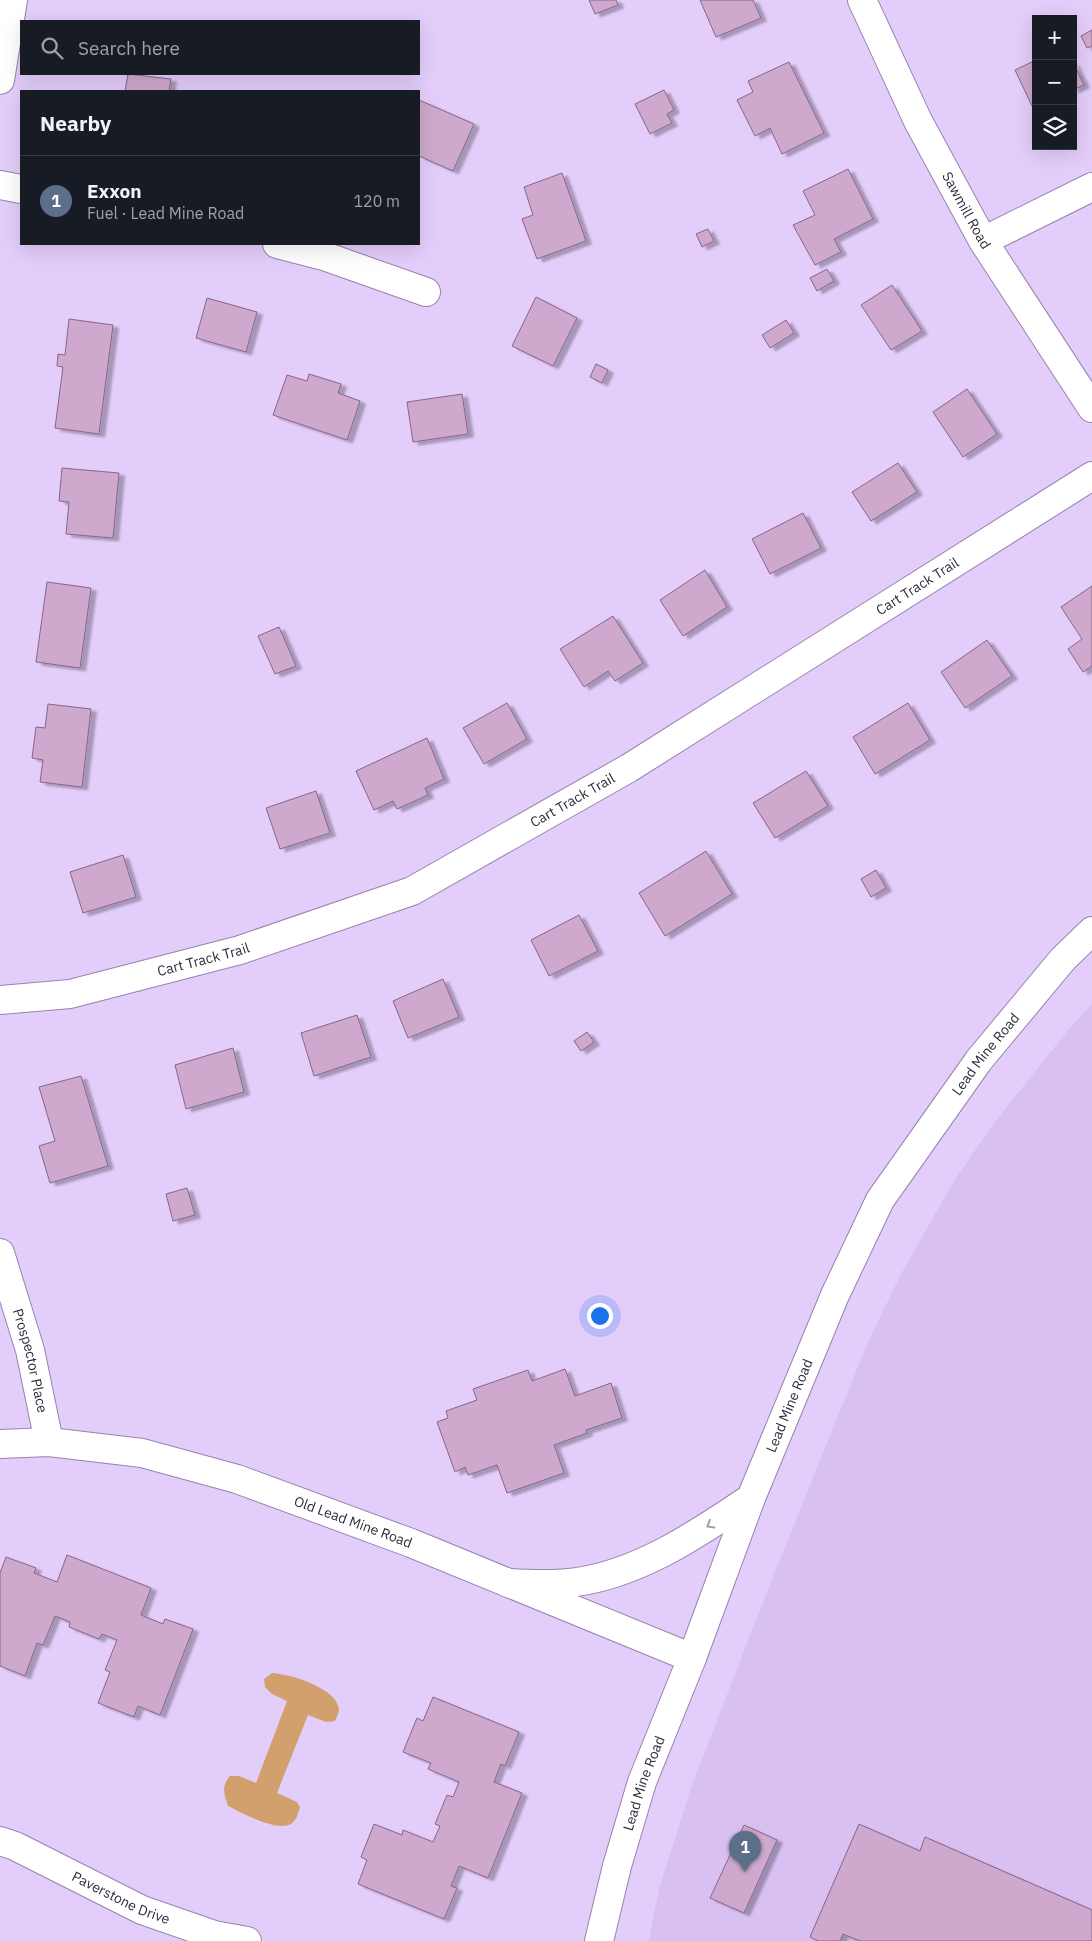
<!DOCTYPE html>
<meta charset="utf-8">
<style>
body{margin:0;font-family:"IBM Plex Sans",sans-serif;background:#242831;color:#f1f3f6}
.controls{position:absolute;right:15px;top:15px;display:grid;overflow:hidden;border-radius:0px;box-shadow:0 5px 20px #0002}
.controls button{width:45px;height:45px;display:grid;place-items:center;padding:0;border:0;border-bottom:1px solid #363941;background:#171b24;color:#f1f3f6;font:25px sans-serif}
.you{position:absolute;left:599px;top:1315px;width:18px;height:18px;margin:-12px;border:4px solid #fff;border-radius:50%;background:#1a73e8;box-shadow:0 0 0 8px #1a73e833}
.badge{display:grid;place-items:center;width:32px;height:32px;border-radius:50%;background:#d93025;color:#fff;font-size:16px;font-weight:700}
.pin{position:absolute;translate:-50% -41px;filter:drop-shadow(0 1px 2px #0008)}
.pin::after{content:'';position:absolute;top:26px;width:18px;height:15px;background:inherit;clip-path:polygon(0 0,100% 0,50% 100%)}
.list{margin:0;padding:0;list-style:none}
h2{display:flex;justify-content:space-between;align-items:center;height:65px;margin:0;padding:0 20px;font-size:21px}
h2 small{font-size:16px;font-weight:400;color:#9ea1a6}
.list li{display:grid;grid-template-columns:32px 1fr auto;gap:15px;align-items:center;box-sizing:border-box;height:90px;padding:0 20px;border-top:1px solid #363941}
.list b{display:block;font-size:19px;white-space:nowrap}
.list p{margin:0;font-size:16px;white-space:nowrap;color:#9ea1a6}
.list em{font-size:16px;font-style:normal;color:#9ea1a6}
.icon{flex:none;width:28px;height:28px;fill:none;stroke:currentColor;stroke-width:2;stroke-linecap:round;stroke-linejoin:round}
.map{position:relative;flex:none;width:1092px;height:1941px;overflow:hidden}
.search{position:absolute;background:#171b24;box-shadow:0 5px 20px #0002;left:20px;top:20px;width:400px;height:55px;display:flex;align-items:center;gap:12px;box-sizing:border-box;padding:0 18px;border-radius:0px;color:#9ea1a6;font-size:19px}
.panel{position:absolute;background:#171b24;box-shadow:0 5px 20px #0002;left:20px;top:90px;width:400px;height:155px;border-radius:0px}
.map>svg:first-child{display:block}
.built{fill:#d8c0f3}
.green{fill:#d1a06d}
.building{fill:#cea9cd;stroke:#876587;filter:url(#shadow)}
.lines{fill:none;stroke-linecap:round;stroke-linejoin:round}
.minor-casing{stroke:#9783ad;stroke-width:30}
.major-casing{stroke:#9783ad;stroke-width:30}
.minor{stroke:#fff;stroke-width:28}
.major{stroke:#fff;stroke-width:28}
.oneway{stroke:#a39fa7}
.labels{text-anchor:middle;stroke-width:4;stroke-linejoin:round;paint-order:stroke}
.street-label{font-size:14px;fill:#322a3b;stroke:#ebdffa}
</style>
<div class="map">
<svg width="1092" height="1941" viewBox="0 0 1092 1941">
<defs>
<filter id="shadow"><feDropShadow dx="5.5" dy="3" stdDeviation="1" flood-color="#0004"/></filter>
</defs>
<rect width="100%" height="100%" fill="#e3cdfa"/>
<!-- built -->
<path class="built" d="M 1092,1004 L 1092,1941 L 649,1941 L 659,1889 L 692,1785 L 770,1584 L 868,1342 L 901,1274 L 952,1184 L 991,1127 L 1069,1029 Z"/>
<!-- green -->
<path class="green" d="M 272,1673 C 290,1674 338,1688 339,1710 C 339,1713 336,1718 335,1721 L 326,1722 L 308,1715 L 277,1793 L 297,1802 L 300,1807 C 298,1813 297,1820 291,1824 C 277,1832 242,1813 228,1806 C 224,1794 221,1786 230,1776 L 239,1776 L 256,1783 L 287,1701 L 272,1694 L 265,1687 L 264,1679 Z"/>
<!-- building -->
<g class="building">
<path d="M 589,0 L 616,0 L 618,5 L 595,14 Z"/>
<path d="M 700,0 L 753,0 L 761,18 L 716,37 Z"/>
<path d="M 1092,30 L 1092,46 L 1087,48 L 1081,36 Z"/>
<path d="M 1036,60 L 1036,107 L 1033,108 L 1015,70 Z"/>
<path d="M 789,62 L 824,133 L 782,154 L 770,128 L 755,136 L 737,100 L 753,92 L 748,81 Z"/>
<path d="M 1073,62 L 1084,85 L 1073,90 Z"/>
<path d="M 128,74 L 171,79 L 169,91 L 125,91 Z"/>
<path d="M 664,90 L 674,110 L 667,114 L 672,123 L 650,134 L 635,104 Z"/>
<path d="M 419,100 L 474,124 L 453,171 L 419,156 Z"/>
<path d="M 848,169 L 873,219 L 834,239 L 841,252 L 815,265 L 793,225 L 815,215 L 803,191 Z"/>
<path d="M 562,173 L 586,241 L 537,259 L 522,219 L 533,215 L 524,187 Z"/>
<path d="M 708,229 L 714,241 L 702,247 L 696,234 Z"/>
<path d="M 827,269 L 834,281 L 817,291 L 810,278 Z"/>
<path d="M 892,285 L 922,331 L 891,350 L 861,305 Z"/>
<path d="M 536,297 L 577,318 L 553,366 L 512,346 Z"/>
<path d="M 207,298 L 257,312 L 246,352 L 196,338 Z"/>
<path d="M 69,319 L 113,325 L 99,434 L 55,428 L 63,367 L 57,366 L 58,354 L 65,355 Z"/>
<path d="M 786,320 L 794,333 L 770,348 L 762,335 Z"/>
<path d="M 596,364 L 608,370 L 602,383 L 590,377 Z"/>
<path d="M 309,374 L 341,384 L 338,393 L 360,401 L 347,440 L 273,415 L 287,375 L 307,381 Z"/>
<path d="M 967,389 L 997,434 L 963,457 L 933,412 Z"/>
<path d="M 462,394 L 468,434 L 413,442 L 407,402 Z"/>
<path d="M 898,463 L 917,492 L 871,521 L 852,492 Z"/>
<path d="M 62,468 L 119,473 L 113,538 L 66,534 L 69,502 L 59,501 Z"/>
<path d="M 803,513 L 821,548 L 770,574 L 752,539 Z"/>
<path d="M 705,570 L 727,607 L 683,636 L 660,600 Z"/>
<path d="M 47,582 L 91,588 L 80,668 L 36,662 Z"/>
<path d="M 1092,586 L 1092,666 L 1083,672 L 1068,649 L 1082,639 L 1061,607 Z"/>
<path d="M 613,616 L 643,663 L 615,681 L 608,671 L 584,687 L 560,649 Z"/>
<path d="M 279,627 L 296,666 L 275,674 L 258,636 Z"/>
<path d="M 987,640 L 1012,676 L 965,708 L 941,672 Z"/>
<path d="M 507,703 L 527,739 L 484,764 L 463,728 Z"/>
<path d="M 908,703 L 930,740 L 875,774 L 853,737 Z"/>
<path d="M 48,704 L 91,709 L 82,787 L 40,782 L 43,760 L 32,758 L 36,727 L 45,728 Z"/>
<path d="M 427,738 L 444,779 L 425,788 L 428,795 L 397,809 L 393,801 L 374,810 L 356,771 Z"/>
<path d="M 806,771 L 828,806 L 775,838 L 753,803 Z"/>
<path d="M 316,791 L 330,833 L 280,849 L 266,808 Z"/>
<path d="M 706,851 L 732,894 L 665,936 L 639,893 Z"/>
<path d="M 123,855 L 136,897 L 83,913 L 70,872 Z"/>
<path d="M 876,870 L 886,888 L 871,897 L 861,879 Z"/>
<path d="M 579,915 L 598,951 L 549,976 L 531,940 Z"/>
<path d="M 443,979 L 459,1017 L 408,1038 L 393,1001 Z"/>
<path d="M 357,1015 L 371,1057 L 314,1076 L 301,1033 Z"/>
<path d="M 587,1032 L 594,1042 L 581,1051 L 574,1041 Z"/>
<path d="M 233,1048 L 244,1092 L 186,1109 L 175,1065 Z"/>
<path d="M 81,1076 L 108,1166 L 50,1183 L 39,1146 L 55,1141 L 39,1087 Z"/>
<path d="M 187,1188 L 195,1215 L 173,1221 L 166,1194 Z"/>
<path d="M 565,1369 L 575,1396 L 611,1383 L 622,1418 L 586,1430 L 587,1433 L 554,1445 L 564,1473 L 507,1493 L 497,1465 L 468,1475 L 465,1467 L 455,1472 L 437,1422 L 448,1418 L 446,1411 L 477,1400 L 473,1389 L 528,1370 L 532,1381 Z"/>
<path d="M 67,1555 L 151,1588 L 141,1615 L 163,1624 L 165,1619 L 193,1629 L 160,1715 L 138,1706 L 134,1717 L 98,1703 L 110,1672 L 105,1670 L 117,1640 L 102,1634 L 99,1639 L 69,1627 L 70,1622 L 55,1616 L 43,1645 L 37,1643 L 25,1676 L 0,1666 L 0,1573 L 6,1557 L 36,1568 L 34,1573 L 57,1582 Z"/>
<path d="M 433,1697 L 519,1732 L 505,1766 L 501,1764 L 494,1782 L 522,1793 L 488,1878 L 459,1866 L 451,1886 L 457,1888 L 444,1919 L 358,1884 L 367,1860 L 361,1857 L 374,1824 L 402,1835 L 403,1830 L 433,1842 L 440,1826 L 435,1824 L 447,1795 L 453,1797 L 459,1782 L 428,1769 L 431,1763 L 403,1752 L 417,1718 L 423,1721 Z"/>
<path d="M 859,1824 L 920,1851 L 925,1837 L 1092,1910 L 1092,1941 L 860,1941 L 843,1934 L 840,1941 L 818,1941 L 810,1937 Z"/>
<path d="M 744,1825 L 777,1840 L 744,1913 L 710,1898 Z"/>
</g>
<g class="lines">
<!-- minor casing -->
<g class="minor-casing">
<g id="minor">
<path id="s1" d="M 862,0 L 918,121 L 983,241 L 1092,408"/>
<path d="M 0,80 L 13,0"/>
<path d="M 0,185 L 21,189"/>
<path d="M 983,241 L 1092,187"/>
<path d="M 277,244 L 327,257 L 426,292"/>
<path id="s2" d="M 0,1000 L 70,994 L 240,950 L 412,891 L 629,768 L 1092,476"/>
<path id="s3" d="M 0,1253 L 30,1350 L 49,1442"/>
<path id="s4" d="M 0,1444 L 49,1442 L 142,1453 L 237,1479 L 411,1543 L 692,1658"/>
<path id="s5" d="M 0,1841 L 15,1846 L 142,1910 L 214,1935 L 247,1941"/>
</g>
</g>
<!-- major casing -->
<g class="major-casing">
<g id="major">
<path d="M 508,1583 C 528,1584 548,1585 569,1583 C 636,1576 696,1535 751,1498"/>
<path id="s6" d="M 599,1941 L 617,1866 L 642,1782 L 692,1658 L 751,1498 L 835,1295 L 880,1200 L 979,1060 L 1063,959 L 1092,931"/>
</g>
</g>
<!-- minor -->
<use href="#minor" class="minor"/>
<!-- major -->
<use href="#major" class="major"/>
</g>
<!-- one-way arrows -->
<defs><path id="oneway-chevron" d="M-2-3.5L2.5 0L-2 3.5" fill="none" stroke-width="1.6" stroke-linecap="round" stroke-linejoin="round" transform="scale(1.25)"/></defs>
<use class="oneway" href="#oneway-chevron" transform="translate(710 1525) rotate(149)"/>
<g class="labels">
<!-- street labels -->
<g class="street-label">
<text dy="5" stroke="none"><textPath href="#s1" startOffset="235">Sawmill Road</textPath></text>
<text dy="5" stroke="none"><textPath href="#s2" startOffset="1018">Cart Track Trail</textPath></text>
<text dy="5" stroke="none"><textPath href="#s2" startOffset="612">Cart Track Trail</textPath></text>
<text dy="5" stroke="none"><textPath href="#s2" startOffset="208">Cart Track Trail</textPath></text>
<text dy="5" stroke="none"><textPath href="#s6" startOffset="974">Lead Mine Road</textPath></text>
<text dy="5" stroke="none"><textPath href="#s3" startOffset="112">Prospector Place</textPath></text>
<text dy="5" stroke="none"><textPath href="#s6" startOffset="569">Lead Mine Road</textPath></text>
<text dy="5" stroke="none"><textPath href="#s4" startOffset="365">Old Lead Mine Road</textPath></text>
<text dy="5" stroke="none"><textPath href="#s6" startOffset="164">Lead Mine Road</textPath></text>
<text dy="5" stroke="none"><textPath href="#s5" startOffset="134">Paverstone Drive</textPath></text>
</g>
</g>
</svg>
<div class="controls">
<button>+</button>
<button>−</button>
<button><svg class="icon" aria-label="layers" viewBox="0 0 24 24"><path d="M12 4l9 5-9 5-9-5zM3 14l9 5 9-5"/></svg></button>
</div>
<div class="you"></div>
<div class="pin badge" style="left:745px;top:1872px;background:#5c6f8a">1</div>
<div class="search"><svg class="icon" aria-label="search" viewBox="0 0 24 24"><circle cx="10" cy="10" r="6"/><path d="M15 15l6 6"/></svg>Search here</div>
<section class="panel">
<h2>Nearby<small></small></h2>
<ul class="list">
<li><span class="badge" style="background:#5c6f8a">1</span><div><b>Exxon</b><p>Fuel · Lead Mine Road</p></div><em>120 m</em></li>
</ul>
</section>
</div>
